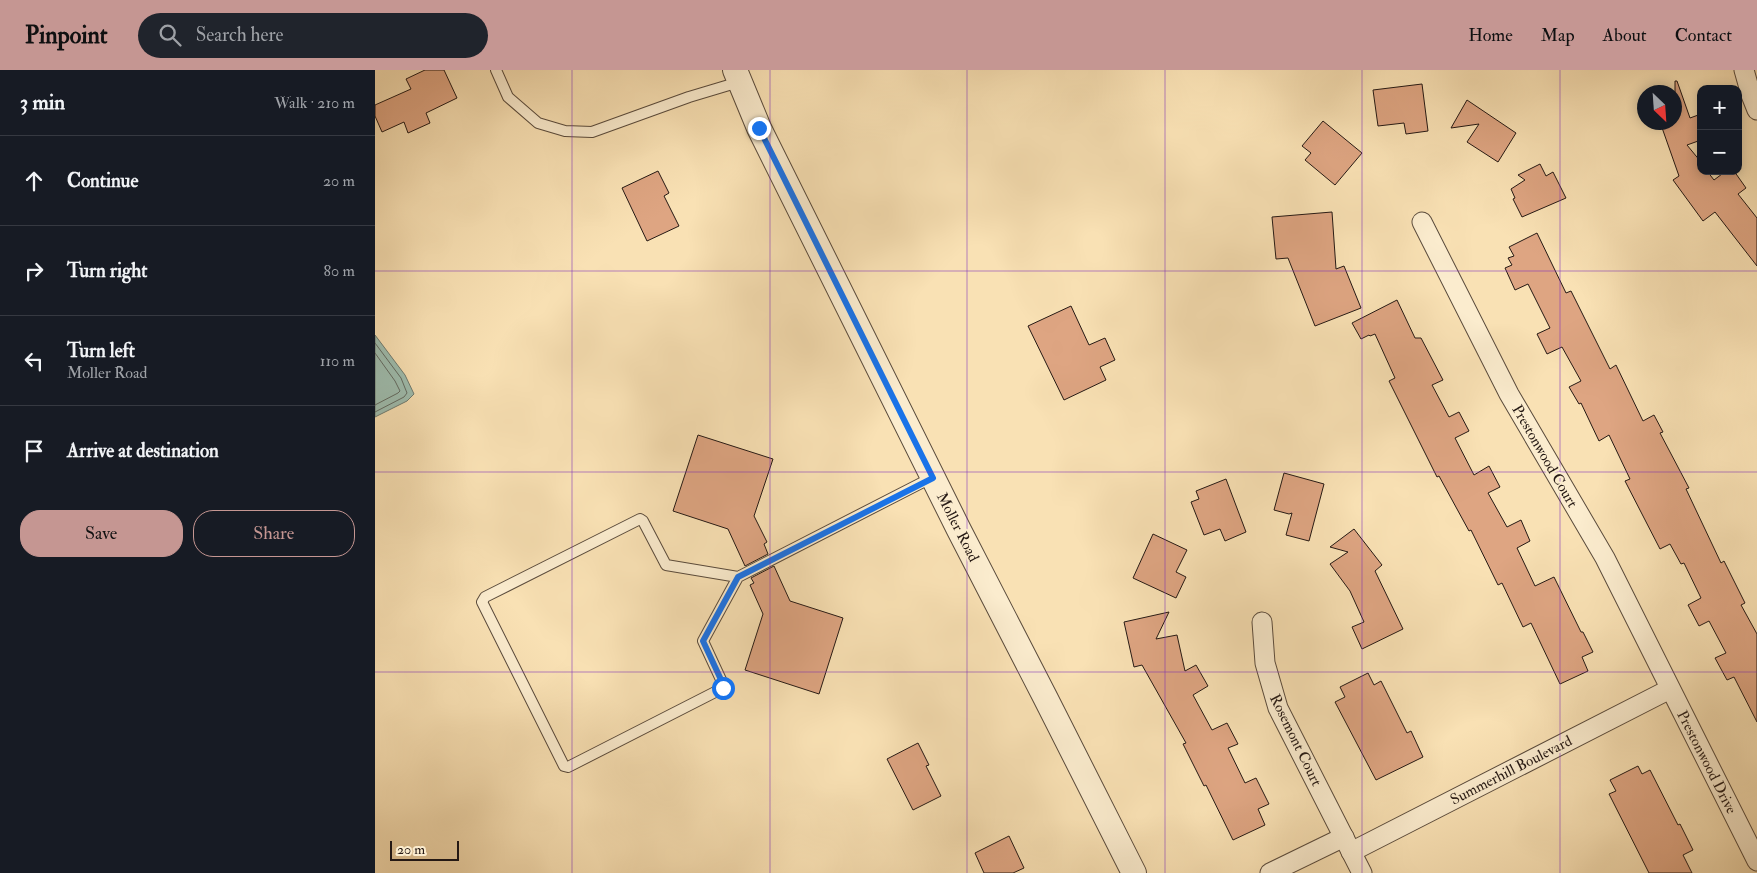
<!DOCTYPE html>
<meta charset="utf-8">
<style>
body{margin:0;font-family:"IM FELL Double Pica",serif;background:#20242c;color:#f1f3f6}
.controls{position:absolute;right:15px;top:15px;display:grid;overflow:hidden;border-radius:10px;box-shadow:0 2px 12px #0003}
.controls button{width:45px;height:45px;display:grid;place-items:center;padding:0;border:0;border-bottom:1px solid #363941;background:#171b24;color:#f1f3f6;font:25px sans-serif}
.compass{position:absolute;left:1262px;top:15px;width:45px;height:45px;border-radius:50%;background:#171b24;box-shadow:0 2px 12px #0003;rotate:155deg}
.scale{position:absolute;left:15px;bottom:12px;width:69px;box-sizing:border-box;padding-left:5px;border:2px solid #251914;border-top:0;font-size:14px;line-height:18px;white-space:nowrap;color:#251914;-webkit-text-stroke:4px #fbecce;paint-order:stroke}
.stop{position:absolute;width:15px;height:15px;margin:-11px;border:4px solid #1a73e8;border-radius:50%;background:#fff}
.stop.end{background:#1a73e8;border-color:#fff;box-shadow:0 1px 5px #0008}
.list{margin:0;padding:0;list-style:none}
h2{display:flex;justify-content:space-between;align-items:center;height:65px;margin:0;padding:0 20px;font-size:21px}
h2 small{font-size:16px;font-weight:400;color:#9ea1a6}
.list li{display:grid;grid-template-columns:32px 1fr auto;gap:15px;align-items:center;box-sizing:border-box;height:90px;padding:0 20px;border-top:1px solid #363941}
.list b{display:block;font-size:19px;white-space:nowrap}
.list p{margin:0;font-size:16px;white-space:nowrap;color:#9ea1a6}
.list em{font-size:16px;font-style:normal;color:#9ea1a6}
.actions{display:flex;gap:10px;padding:15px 20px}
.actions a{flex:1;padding:11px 0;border:1px solid #c59692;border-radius:20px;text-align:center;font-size:18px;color:#c59692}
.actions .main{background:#c59692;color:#111}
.icon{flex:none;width:28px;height:28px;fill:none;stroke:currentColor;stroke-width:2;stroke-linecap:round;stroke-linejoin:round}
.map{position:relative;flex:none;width:1382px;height:803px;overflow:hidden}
header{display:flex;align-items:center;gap:30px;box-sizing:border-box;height:70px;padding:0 25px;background:#c59692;color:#111}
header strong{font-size:24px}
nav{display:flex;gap:28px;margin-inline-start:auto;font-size:18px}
.search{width:350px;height:45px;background:#20242c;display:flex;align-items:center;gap:12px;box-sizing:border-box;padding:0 18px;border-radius:28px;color:#9ea1a6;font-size:19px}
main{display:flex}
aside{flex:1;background:#171b24}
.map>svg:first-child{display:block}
.water{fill:#9ebdaf;stroke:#6e7b71}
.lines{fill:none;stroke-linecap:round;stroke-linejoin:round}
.shore{stroke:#626b62;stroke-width:1}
.building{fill:#dea582;stroke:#251914}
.service-casing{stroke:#5a4b3c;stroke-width:12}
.minor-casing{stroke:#5a4b3c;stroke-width:21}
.tertiary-casing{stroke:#5a4b3c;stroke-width:26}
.service{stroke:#fbecce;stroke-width:10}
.minor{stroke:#fbecce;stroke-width:19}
.tertiary{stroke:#fbecce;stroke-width:24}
.route{stroke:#1a73e8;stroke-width:6}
.grid{fill:none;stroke:#7b2cbf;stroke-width:1;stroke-opacity:0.55}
.labels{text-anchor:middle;stroke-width:4;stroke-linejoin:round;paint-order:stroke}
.street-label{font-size:15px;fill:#251914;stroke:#fbecce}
</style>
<header>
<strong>Pinpoint</strong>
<div class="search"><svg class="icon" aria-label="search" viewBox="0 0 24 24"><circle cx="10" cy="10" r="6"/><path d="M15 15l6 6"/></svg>Search here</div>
<nav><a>Home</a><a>Map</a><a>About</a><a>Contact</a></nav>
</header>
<main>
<aside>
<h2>3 min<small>Walk · 210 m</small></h2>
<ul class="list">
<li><svg class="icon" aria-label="ahead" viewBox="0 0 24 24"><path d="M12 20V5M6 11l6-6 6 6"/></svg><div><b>Continue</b></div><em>20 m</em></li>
<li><svg class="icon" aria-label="right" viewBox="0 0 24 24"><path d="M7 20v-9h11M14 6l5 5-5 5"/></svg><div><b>Turn right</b></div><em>80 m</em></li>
<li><svg class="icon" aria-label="left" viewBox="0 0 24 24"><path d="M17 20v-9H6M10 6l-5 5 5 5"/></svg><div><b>Turn left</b><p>Moller Road</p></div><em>110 m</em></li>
<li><svg class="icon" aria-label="arrive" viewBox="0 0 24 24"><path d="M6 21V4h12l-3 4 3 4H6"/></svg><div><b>Arrive at destination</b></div></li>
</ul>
<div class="actions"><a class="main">Save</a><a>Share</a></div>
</aside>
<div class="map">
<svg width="1382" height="803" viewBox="0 0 1382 803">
<rect width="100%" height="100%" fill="#f9e1b4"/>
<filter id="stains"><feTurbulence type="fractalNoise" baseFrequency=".004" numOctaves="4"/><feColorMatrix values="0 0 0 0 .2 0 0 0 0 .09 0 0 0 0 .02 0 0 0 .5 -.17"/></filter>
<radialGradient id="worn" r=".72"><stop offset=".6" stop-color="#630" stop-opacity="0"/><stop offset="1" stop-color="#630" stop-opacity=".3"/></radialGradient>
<!-- water -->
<path class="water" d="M 0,265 L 30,305 L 39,324 L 32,331 L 0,347 Z"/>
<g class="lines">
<!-- shore -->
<g class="shore">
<path d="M 0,273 L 26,308 L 32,323 L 29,327 L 0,342"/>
<path d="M 0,283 L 20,311 L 25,321 L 23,323 L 0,335"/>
</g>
</g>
<!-- building -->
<g class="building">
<path d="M 50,0 L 69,0 L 82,28 L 51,43 L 55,53 L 33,63 L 29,52 L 7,62 L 0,46 L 0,35 L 36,19 L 31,9 Z"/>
<path d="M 1300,11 L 1302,11 L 1315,48 L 1326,44 L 1326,70 L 1312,75 L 1326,92 L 1326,101 L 1332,101 L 1339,110 L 1351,101 L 1359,101 L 1371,118 L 1363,124 L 1382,148 L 1382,196 L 1340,142 L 1328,151 L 1298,110 L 1304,106 L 1285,52 L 1300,52 Z"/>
<path d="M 1047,14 L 1053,61 L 1031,64 L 1029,53 L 1003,56 L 998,20 Z"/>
<path d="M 1092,30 L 1141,63 L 1123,92 L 1092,72 L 1104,54 L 1076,58 Z"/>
<path d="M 948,51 L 987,83 L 960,115 L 930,90 L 936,83 L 927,76 Z"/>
<path d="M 1165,94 L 1171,106 L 1178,102 L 1191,128 L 1147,147 L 1138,129 L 1140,128 L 1136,119 L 1150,110 L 1143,105 Z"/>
<path d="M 283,101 L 294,123 L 289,126 L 304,156 L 272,171 L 247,118 Z"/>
<path d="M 957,142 L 961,199 L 969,196 L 986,238 L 940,256 L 913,188 L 901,189 L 897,147 Z"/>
<path d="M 1162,163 L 1191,223 L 1196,221 L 1235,299 L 1241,295 L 1268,351 L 1279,345 L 1288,362 L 1285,363 L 1314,418 L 1311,419 L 1346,493 L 1349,491 L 1370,533 L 1366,535 L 1382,564 L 1382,652 L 1359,607 L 1352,610 L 1340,588 L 1351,583 L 1334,551 L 1324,556 L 1313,535 L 1326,528 L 1309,493 L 1306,494 L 1295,474 L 1285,479 L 1250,411 L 1255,409 L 1234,365 L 1224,371 L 1206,333 L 1204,334 L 1194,317 L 1206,311 L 1187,277 L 1172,284 L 1162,264 L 1175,258 L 1153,214 L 1140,220 L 1130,198 L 1137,195 L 1133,188 L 1139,186 L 1134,177 Z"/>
<path d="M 1022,230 L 1040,268 L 1046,268 L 1068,310 L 1057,315 L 1074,347 L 1084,342 L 1094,361 L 1080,368 L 1099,405 L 1114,396 L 1125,417 L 1113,423 L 1132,457 L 1146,450 L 1155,471 L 1142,478 L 1160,516 L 1179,507 L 1206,562 L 1208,562 L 1218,582 L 1207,587 L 1213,601 L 1185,614 L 1156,553 L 1148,557 L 1127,513 L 1123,515 L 1096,460 L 1094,461 L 1064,406 L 1062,407 L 1014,311 L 1020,308 L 1000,264 L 995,266 L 994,265 L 986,269 L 977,253 Z"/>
<path d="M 696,236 L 714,275 L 730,268 L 740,290 L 725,297 L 731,310 L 689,330 L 653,256 Z"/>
<path d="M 323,365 L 398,389 L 379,446 L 392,472 L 389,474 L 393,484 L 370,496 L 353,459 L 298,441 Z"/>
<path d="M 909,403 L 949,414 L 934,471 L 911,465 L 917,443 L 914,444 L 899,440 Z"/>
<path d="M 851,409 L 871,462 L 850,471 L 845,459 L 829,465 L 816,432 L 824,429 L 821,421 Z"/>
<path d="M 979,459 L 1007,495 L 1000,501 L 1028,559 L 987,579 L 977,557 L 989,552 L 975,521 L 955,494 L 973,482 L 955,477 Z"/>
<path d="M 778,464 L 812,480 L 801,502 L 811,507 L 801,528 L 758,508 Z"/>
<path d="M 399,496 L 415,531 L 468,548 L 444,624 L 370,600 L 388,544 L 375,515 L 379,513 L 376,508 Z"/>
<path d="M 794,542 L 781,569 L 802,565 L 810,601 L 821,595 L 833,616 L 818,625 L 837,660 L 852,653 L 863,674 L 853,678 L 870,713 L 881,708 L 894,734 L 883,739 L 890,755 L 858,770 L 831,715 L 829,716 L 808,674 L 811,673 L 767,595 L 759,597 L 749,552 Z"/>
<path d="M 993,603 L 999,615 L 1006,611 L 1032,663 L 1036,661 L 1048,687 L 1001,710 L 960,632 L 970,627 L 965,617 Z"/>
<path d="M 543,673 L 554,695 L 551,696 L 566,726 L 538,740 L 512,689 Z"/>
<path d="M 1263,696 L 1267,704 L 1275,700 L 1303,755 L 1305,754 L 1318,780 L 1308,785 L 1317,803 L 1274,803 L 1234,724 L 1241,721 L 1235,710 Z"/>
<path d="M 634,766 L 649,798 L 638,803 L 609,803 L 600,783 Z"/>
</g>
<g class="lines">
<!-- service casing -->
<g class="service-casing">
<g id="service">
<path d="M 121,0 L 133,27 L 163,53 L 190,61 L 217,62 L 314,27 L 364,12"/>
<path d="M 363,507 L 291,495 L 268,451 L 265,449 L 110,527 L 107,532 L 189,696 L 193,697 L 348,618 L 348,614 L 328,571 L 363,507 L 558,407"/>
</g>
</g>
<!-- minor casing -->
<g class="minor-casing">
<g id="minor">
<path d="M 1369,0 L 1376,25 L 1382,40"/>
<path d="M 1047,152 L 1134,324 L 1230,488 L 1382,791"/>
<path d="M 887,552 L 890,593 L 903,638 L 987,803"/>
<path d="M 976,782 L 1295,619"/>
<path d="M 895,803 L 969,767"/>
</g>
</g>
<!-- tertiary casing -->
<g class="tertiary-casing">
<path id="tertiary" d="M 360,0 L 384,58 L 584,460 L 670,627 L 759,803"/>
</g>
<!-- service -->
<use href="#service" class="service"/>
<!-- minor -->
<use href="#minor" class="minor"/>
<!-- tertiary -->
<use href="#tertiary" class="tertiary"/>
</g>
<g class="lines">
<!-- route -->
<path class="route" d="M 348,618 L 348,614 L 328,571 L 363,507 L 558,408 L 384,58"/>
</g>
<!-- grid -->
<path class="grid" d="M 197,0 L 197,803M 395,0 L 395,803M 592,0 L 592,803M 790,0 L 790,803M 987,0 L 987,803M 1185,0 L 1185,803M 0,201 L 1382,201M 0,402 L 1382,402M 0,602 L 1382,602"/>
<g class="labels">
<!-- street labels -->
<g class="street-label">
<text transform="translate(1170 386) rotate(60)" y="5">Prestonwood Court</text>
<text transform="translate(583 457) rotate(63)" y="5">Moller Road</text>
<text transform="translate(921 670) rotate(64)" y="5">Rosemont Court</text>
<text transform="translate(1332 692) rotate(63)" y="5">Prestonwood Drive</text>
<text transform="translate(1136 700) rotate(-27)" y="5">Summerhill Boulevard</text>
</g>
</g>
<rect width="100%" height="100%" filter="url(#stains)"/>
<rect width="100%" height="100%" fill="url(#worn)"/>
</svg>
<div class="controls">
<button>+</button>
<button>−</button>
</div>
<svg class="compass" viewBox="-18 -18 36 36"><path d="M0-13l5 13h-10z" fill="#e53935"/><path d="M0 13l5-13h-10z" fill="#9ea1a6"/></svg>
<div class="scale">20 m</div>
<div class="stop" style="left:348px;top:618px"></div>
<div class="stop end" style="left:384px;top:58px"></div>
</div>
</main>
